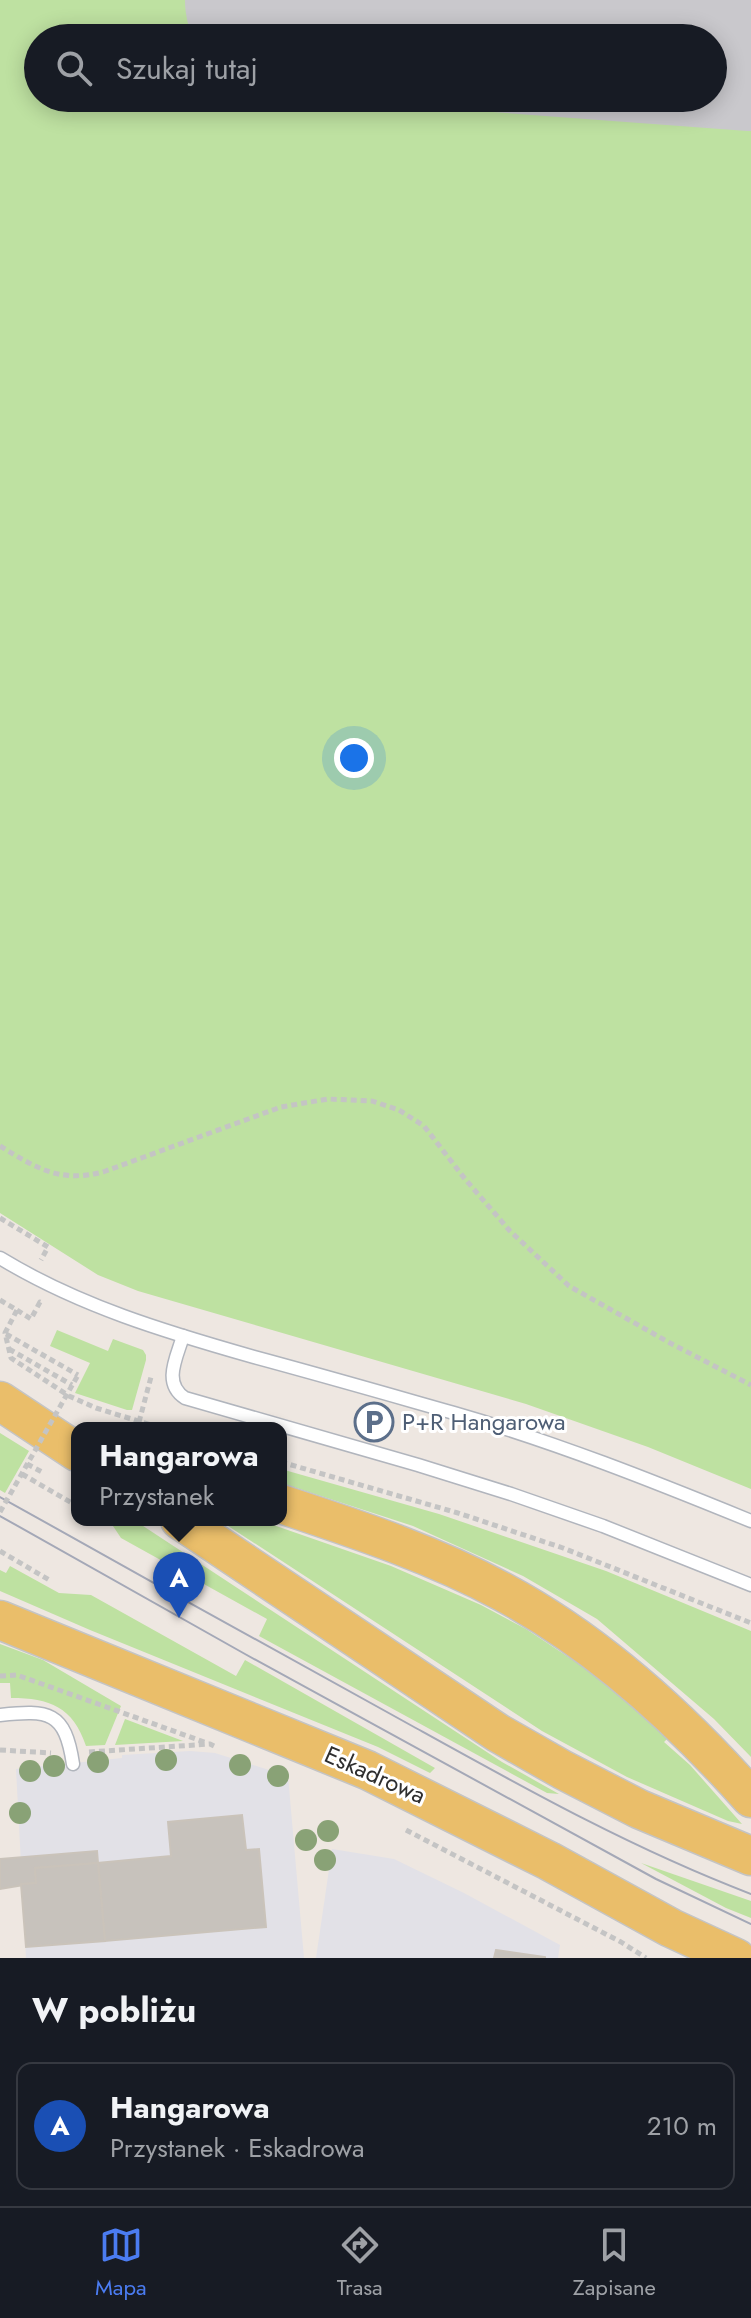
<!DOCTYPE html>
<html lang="pl">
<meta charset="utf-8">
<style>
body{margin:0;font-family:Jost,sans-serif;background:#242831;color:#f1f3f6}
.you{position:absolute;left:354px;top:758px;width:28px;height:28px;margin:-20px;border:6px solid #fff;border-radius:50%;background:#1a73e8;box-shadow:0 0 0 12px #1a73e833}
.badge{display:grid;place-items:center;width:52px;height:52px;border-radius:50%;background:#4b7cf1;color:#fff;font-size:26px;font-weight:700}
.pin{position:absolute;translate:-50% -66px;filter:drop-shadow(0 2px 4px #0008)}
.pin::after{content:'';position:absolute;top:42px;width:28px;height:24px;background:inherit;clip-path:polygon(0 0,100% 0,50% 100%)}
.popup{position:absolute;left:71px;top:1422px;width:216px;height:104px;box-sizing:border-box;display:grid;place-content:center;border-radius:16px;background:#171b24;filter:drop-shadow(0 2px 6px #0005);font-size:26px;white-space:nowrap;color:#9ea1a6}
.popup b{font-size:30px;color:#f1f3f6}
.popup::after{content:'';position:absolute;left:50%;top:100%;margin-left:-16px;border:16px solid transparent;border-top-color:#171b24}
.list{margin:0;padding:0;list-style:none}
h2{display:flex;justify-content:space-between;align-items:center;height:104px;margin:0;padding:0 32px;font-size:34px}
h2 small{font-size:26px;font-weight:400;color:#9ea1a6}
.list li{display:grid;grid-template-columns:52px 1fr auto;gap:24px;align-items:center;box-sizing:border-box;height:128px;margin:0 16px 16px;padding:0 16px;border:2px solid #363941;border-radius:16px}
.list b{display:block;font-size:30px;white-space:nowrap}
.list p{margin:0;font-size:26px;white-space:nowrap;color:#9ea1a6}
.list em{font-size:26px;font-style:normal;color:#9ea1a6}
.icon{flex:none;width:44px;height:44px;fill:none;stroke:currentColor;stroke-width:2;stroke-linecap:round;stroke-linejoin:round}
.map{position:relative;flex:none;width:751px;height:1958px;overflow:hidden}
.search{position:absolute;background:#171b24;box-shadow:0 4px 20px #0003;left:24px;right:24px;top:24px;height:88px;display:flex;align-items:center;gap:20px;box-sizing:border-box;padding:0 28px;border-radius:44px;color:#9ea1a6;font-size:30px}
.sheet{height:248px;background:#171b24}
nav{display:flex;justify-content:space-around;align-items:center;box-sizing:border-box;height:112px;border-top:2px solid #363941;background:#171b24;font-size:22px;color:#9ea1a6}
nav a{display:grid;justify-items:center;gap:4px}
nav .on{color:#4b7cf1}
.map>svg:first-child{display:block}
.industrial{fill:#e2e1e7}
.green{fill:#bee1a1;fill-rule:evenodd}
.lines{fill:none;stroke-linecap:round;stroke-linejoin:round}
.runway{stroke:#c9c8cc;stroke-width:192}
.building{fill:#c7c2bc;stroke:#cac3ba;stroke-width:2}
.service-casing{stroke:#b1b5bd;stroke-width:15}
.primary-casing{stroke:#c4c4c4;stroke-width:41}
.path{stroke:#c4c4c4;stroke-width:5;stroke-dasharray:6 4;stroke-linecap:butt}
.service{stroke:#fff;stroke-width:12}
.primary{stroke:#eabe6a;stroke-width:38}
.tram{stroke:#a4a8b7;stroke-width:2}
.path-bridge{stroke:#c4c4c4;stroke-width:5;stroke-dasharray:6 4;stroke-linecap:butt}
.tree{fill:#89a276}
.labels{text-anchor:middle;stroke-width:6;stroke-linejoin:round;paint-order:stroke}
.service-label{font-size:24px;fill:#4e5e75;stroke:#fff;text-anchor:start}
.street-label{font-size:24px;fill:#2e2e2e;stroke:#fff}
</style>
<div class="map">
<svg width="751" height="1958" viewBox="0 0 751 1958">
<rect width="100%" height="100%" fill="#eee7e1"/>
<!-- industrial -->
<g class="industrial">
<path d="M 190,1751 L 215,1753 L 288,1776 L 304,1958 L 26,1958 L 16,1769 L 122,1758 L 122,1755 Z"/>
<path d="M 332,1849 L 394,1859 L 464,1893 L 560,1945 L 558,1958 L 316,1958 Z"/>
</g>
<!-- green -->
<g class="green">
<path d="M 0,0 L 751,0 L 751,1489 L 648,1447 L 526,1404 L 138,1291 L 98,1275 L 0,1213 ZM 38,38 L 713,38 L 713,98 L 38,98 Z"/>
<path d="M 57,1330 L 108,1351 L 113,1339 L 143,1350 L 146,1355 L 146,1360 L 132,1410 L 127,1410 L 75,1393 L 90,1363 L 50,1346 Z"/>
<path d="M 0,1433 L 29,1451 L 5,1493 L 0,1490 Z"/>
<path d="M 281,1469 L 439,1514 L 606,1571 L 751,1631 L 751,1757 L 714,1719 L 597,1619 L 523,1576 L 413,1526 L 281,1483 Z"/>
<path d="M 109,1520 L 134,1520 L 502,1762 L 559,1794 L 547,1793 L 259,1636 L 267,1619 L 121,1538 Z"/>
<path d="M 219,1520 L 259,1520 L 391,1566 L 481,1605 L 526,1629 L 597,1676 L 670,1736 L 664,1742 L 690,1765 L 742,1824 L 728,1821 L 627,1777 L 542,1731 Z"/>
<path d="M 10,1566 L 59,1593 L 91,1595 L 236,1676 L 245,1660 L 435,1768 L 430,1773 L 378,1747 L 90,1630 L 0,1591 L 0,1570 L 6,1573 Z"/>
<path d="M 0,1644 L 43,1660 L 121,1706 L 105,1745 L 86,1746 C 73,1707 50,1698 11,1698 L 10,1683 L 0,1683 Z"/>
<path d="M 125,1719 L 183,1741 L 115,1745 Z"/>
<path d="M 641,1863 L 751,1901 L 751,1918 L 726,1908 Z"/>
</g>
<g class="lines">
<!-- runway -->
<path class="runway" d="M 281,0 L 751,35"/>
</g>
<!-- building -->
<g class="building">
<path d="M 242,1815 L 246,1850 L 259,1849 L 266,1927 L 105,1941 L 98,1863 L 171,1856 L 168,1822 Z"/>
<path d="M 97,1851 L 98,1863 L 35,1868 L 36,1883 L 0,1889 L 0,1859 Z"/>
<path d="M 98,1863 L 105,1941 L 26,1947 L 21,1884 L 36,1883 L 35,1868 Z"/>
<path d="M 496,1950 L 545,1957 L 545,1958 L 494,1958 Z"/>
</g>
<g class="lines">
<!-- service casing -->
<g class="service-casing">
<g id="service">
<path d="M 0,1258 C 79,1306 166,1332 254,1357 C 321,1375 387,1394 454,1413 C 555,1442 653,1481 751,1521"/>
<path d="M 183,1336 C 177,1357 162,1383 185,1398 L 418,1465 L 511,1494 L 603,1526 L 751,1585"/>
<path d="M 0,1715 C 49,1710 65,1711 73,1764"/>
</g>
</g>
<!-- primary casing -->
<g class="primary-casing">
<g id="primary">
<path d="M 0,1401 L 77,1452"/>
<path d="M 281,1504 C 356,1529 433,1554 503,1592 C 598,1643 680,1718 751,1798"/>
<path d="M 180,1520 L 498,1733 L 563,1770 L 639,1809 L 751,1856"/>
<path d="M 0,1620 L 367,1770 L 549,1861 L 671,1928 L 736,1958"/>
</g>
</g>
<!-- path -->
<g class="path">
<path d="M 0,1146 C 36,1168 59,1183 103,1172 L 281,1107 L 328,1099 L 372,1101 L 399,1110 L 424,1126 L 465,1179 L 510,1231 L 569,1286 L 670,1343 L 751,1385"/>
<path d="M 0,1218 L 48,1247 L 41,1260"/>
<path d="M 0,1300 L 17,1310 L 5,1333 L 11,1358 L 69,1396 L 96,1408 L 161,1428"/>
<path d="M 17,1310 L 31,1319 L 40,1302 L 42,1303"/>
<path d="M 6,1334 L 78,1375"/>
<path d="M 9,1349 L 72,1385"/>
<path d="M 139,1422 L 151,1377"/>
<path d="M 281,1462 L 458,1513 L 563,1548 L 751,1623"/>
<path d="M 27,1464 L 44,1473"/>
<path d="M 22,1474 L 77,1506"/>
<path d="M 0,1551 L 51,1581"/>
<path d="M 0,1676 L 17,1675 L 207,1743"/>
<path d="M 0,1750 L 51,1753"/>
<path d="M 89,1752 L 210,1744 L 214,1746"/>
<path d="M 406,1830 L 621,1942 L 646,1958"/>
</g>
<!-- service -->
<use href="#service" class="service"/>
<!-- primary -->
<use href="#primary" class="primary"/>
<!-- tram -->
<g class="tram">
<path d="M 0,1497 C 138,1574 275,1651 414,1727 C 524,1788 633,1849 751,1894"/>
<path d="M 0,1516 L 245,1654 L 656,1879 L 751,1924"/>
</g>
<!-- path-bridge -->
<path class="path-bridge" d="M 0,1512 L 78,1375"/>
</g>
<!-- trees -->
<g class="tree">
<circle cx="166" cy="1760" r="11"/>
<circle cx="98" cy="1762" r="11"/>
<circle cx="240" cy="1765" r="11"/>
<circle cx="54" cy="1766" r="11"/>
<circle cx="30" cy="1771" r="11"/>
<circle cx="278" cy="1776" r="11"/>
<circle cx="20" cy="1813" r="11"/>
<circle cx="328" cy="1831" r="11"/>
<circle cx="306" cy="1840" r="11"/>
<circle cx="325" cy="1860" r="11"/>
</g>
<!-- icons -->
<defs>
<g id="parking-ring" transform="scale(2)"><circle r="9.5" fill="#fff" stroke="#5c6f8a" stroke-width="1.5"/><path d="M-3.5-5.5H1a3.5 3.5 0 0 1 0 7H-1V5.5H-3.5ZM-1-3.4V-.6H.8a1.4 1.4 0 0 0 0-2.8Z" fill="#5c6f8a"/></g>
</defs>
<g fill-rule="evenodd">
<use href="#parking-ring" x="374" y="1422"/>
</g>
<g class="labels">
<!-- service labels -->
<g class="service-label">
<text x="402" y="1430">P+R Hangarowa</text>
</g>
<!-- street labels -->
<g class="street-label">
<text transform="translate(375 1775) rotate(24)" y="8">Eskadrowa</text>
</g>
</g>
</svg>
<div class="you"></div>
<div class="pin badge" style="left:179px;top:1618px;background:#1a4fb4">A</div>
<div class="popup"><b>Hangarowa</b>Przystanek</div>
<div class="search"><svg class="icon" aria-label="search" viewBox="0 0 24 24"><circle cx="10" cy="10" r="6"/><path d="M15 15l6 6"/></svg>Szukaj tutaj</div>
</div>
<section class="sheet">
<h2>W pobliżu<small></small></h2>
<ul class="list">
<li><span class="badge" style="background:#1a4fb4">A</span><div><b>Hangarowa</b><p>Przystanek · Eskadrowa</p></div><em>210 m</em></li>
</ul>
</section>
<nav>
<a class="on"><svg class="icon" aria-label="map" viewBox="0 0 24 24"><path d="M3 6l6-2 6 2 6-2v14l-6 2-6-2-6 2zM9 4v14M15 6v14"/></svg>Mapa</a>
<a><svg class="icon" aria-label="directions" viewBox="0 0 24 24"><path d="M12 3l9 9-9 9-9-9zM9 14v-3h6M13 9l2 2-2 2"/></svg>Trasa</a>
<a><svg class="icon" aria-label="saved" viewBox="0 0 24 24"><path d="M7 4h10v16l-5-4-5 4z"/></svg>Zapisane</a>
</nav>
